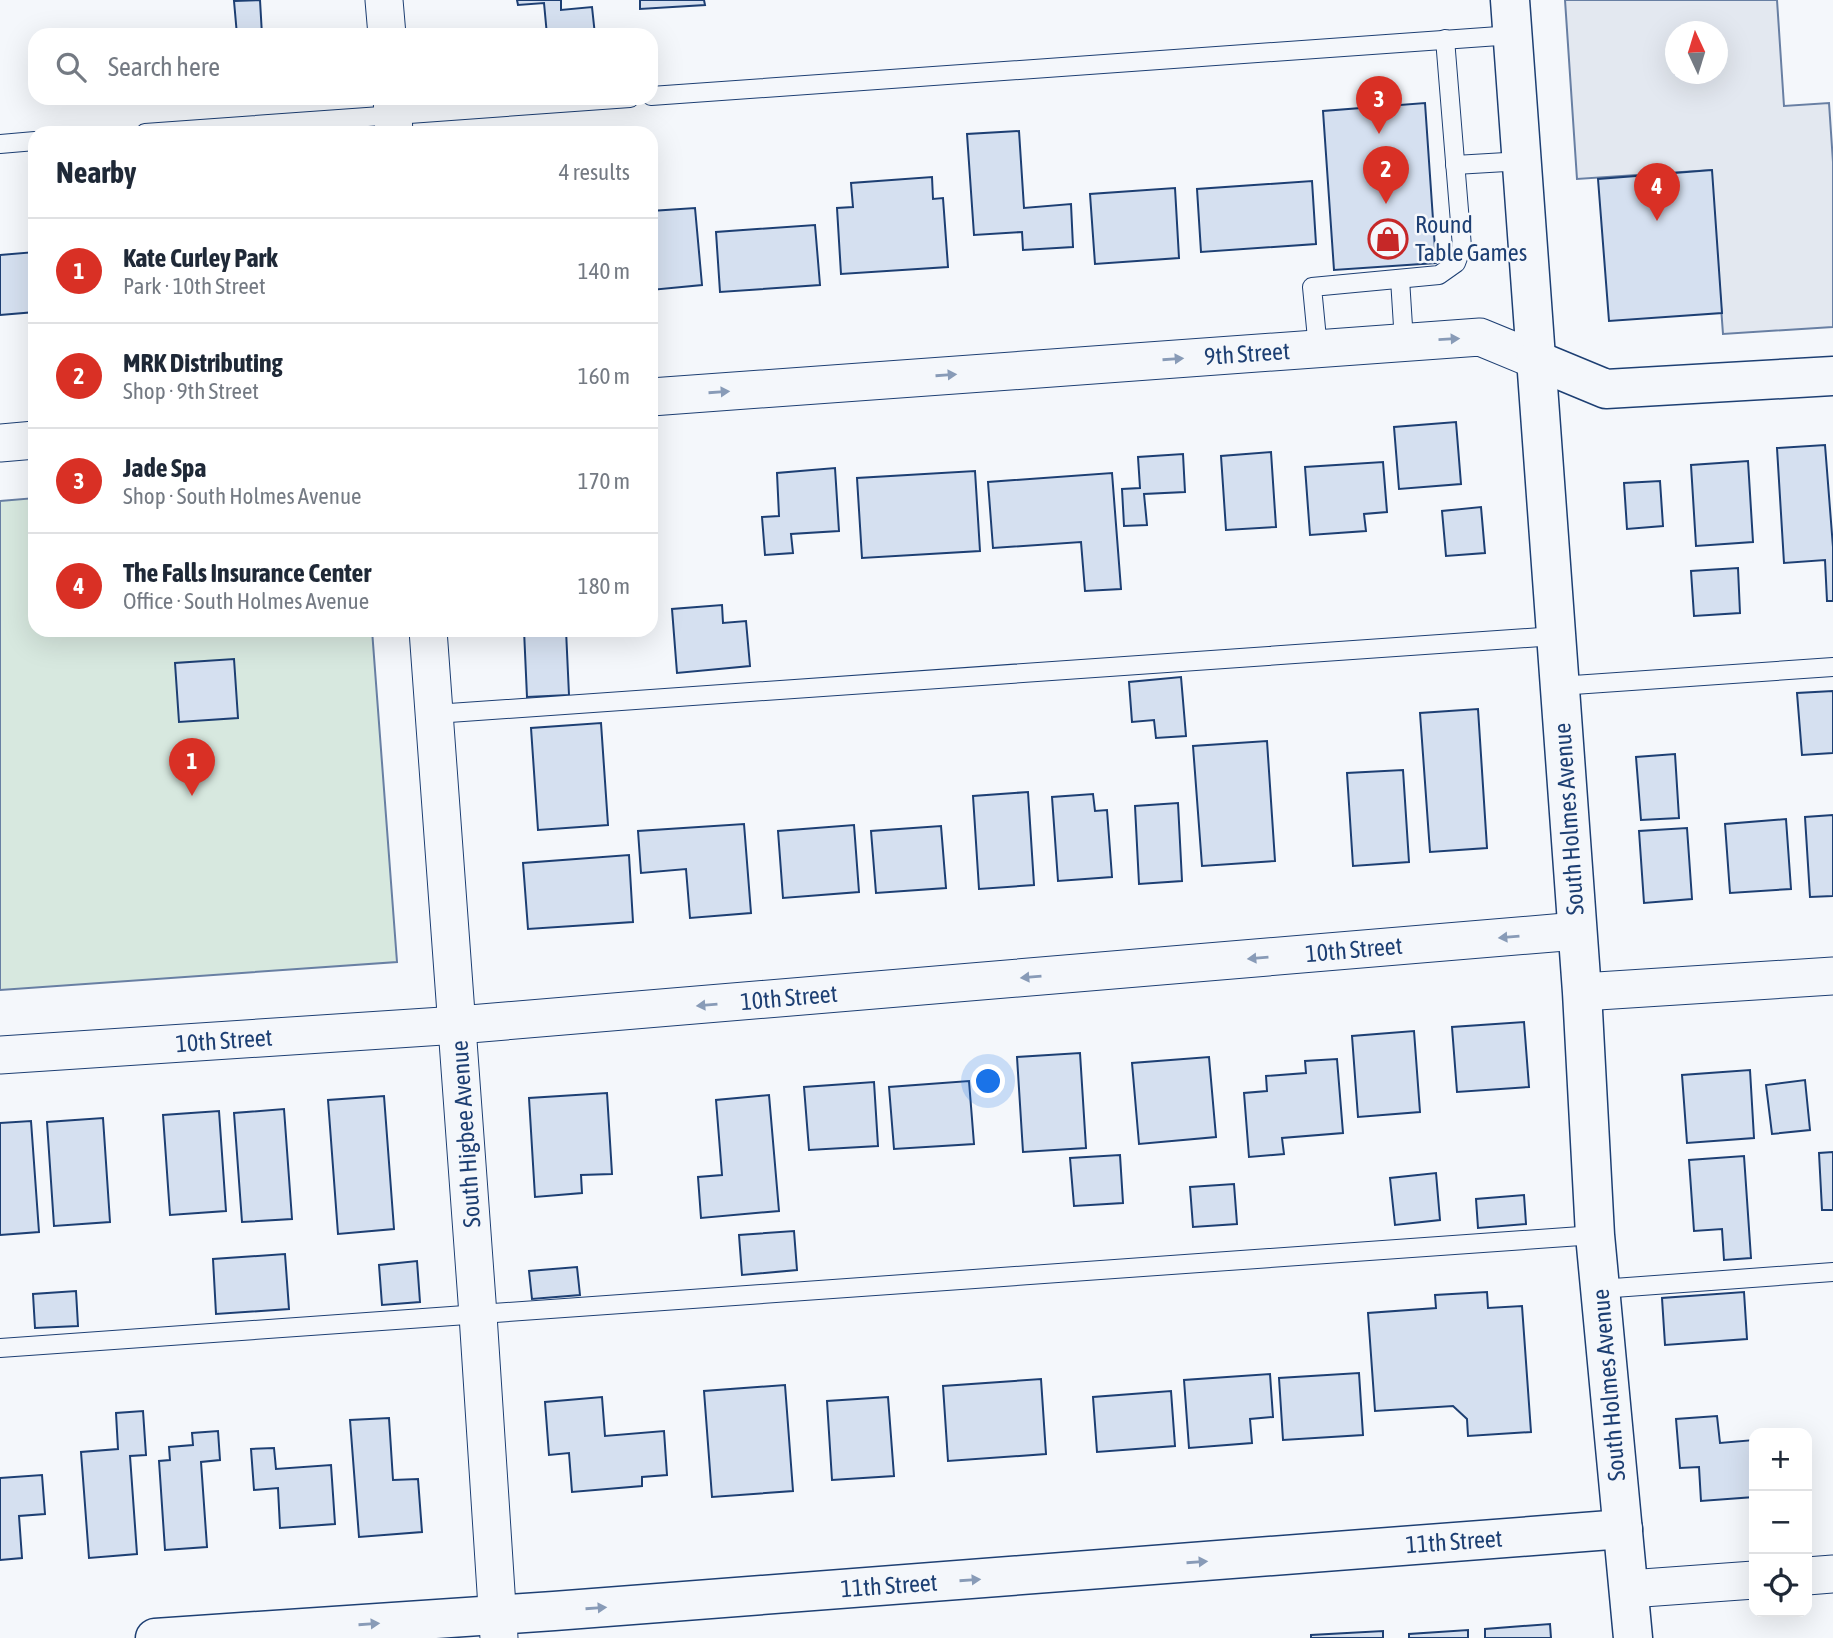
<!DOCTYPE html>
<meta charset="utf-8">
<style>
body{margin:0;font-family:"Asap Condensed",sans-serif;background:#f2f2f3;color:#1f2937}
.controls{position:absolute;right:21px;bottom:21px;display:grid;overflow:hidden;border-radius:14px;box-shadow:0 7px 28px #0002}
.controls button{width:63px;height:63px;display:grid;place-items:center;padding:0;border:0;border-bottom:2px solid #e0e1e3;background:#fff;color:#1f2937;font:35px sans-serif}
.compass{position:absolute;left:1665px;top:21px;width:63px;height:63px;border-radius:50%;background:#fff;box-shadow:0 7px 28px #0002;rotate:356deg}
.you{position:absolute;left:989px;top:1082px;width:24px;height:24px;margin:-18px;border:5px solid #fff;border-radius:50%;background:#1a73e8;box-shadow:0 0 0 10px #1a73e833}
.badge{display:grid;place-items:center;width:46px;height:46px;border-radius:50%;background:#d93025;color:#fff;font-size:23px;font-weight:700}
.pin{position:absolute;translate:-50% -58px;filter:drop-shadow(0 2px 4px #0008)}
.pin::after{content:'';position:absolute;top:37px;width:24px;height:21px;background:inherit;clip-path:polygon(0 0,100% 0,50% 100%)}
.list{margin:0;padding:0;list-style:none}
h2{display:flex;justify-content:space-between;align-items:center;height:91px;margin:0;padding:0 28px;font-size:30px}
h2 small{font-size:23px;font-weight:400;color:#747a83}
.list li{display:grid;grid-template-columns:46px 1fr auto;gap:21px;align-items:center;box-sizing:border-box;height:105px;padding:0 28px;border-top:2px solid #e0e1e3}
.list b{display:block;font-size:26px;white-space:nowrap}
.list p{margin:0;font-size:23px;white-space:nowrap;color:#747a83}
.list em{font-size:23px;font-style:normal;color:#747a83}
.icon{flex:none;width:38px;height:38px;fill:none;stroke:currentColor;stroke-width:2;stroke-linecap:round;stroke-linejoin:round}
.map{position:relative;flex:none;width:1833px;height:1638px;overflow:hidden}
.search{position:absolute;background:#fff;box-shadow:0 7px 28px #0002;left:28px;top:28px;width:630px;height:77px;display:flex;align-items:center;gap:18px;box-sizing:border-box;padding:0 24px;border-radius:21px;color:#747a83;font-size:26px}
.panel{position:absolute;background:#fff;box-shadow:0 7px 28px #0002;left:28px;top:126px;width:630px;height:511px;border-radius:21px}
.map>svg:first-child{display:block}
.green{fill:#d7e8df;stroke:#687fa3;stroke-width:2}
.parking{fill:#e3e8f0;stroke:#687fa3;stroke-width:2;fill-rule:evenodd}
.building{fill:#d5e0f0;stroke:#1d3f73;stroke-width:2}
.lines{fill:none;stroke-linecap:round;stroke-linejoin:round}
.lane-casing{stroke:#1d3f73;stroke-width:20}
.street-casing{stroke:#1d3f73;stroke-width:39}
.secondary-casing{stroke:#1d3f73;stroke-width:41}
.lane{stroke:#f4f7fb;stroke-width:18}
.street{stroke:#f4f7fb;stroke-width:37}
.secondary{stroke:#f4f7fb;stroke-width:38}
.oneway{fill:#889bb7}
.labels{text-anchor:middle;stroke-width:5;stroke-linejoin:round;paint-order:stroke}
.poi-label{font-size:24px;fill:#1d3f73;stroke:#f4f7fb;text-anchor:start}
.street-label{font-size:24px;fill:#1d3f73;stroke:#f4f7fb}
</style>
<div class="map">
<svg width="1833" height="1638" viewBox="0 0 1833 1638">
<rect width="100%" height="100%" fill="#f4f7fb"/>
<!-- green -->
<path class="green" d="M 35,498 L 35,630 L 372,630 L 397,962 L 0,990 L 0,501 Z"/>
<!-- parking -->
<path class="parking" d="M 1565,0 L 1777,0 L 1784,106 L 1829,103 L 1833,162 L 1833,327 L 1723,334 L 1711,170 L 1577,179 ZM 1675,32 L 1717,32 L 1717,74 L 1675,74 Z"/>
<!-- building -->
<g class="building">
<path d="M 260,0 L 262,35 L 237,35 L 234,1 Z"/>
<path d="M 517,0 L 561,0 L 561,10 L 592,7 L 595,35 L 547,35 L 544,3 L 518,5 Z"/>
<path d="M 640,0 L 704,0 L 705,5 L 640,9 Z"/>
<path d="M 1425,103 L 1436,263 L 1334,270 L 1323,111 Z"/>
<path d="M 1019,131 L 1024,208 L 1071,204 L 1073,247 L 1023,250 L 1022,232 L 974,235 L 967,134 Z"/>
<path d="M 1712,170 L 1722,313 L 1609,321 L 1598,179 Z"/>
<path d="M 932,177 L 933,199 L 943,198 L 948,267 L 841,274 L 837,208 L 853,207 L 851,183 Z"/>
<path d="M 1312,181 L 1316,244 L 1201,252 L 1197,189 Z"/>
<path d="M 1175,188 L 1179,258 L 1095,264 L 1090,194 Z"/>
<path d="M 695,208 L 702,285 L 651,290 L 651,211 Z"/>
<path d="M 815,225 L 820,285 L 720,292 L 716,232 Z"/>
<path d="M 35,252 L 35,312 L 0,315 L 0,255 Z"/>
<path d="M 1456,422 L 1461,484 L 1399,489 L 1394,427 Z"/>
<path d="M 1825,445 L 1833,547 L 1833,601 L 1827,601 L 1825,560 L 1784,563 L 1777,448 Z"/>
<path d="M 1271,452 L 1276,527 L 1226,530 L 1221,456 Z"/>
<path d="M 1183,454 L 1185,492 L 1144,494 L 1147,525 L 1124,526 L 1122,489 L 1140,488 L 1138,457 Z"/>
<path d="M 1748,461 L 1753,542 L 1696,546 L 1691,465 Z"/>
<path d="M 1383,462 L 1387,512 L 1364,514 L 1366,531 L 1310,535 L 1305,467 Z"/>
<path d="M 835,468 L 839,531 L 791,534 L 793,553 L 765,555 L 762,517 L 779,516 L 777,473 Z"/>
<path d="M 975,471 L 980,551 L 862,558 L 857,478 Z"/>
<path d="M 1112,473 L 1121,589 L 1085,591 L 1081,542 L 993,548 L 988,482 Z"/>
<path d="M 1660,481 L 1663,526 L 1627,529 L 1624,483 Z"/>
<path d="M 1481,507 L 1485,553 L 1446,556 L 1442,511 Z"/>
<path d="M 1738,568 L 1740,613 L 1694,616 L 1691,571 Z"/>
<path d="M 722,605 L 723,623 L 746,621 L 750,666 L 677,673 L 672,609 Z"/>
<path d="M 524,630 L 566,630 L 569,695 L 527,697 Z"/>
<path d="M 234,659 L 238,718 L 179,722 L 175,663 Z"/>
<path d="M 1181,677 L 1186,736 L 1156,738 L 1154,720 L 1132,722 L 1129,682 Z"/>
<path d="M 1833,691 L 1833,753 L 1802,755 L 1797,693 Z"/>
<path d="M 1478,709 L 1487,848 L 1430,852 L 1420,713 Z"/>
<path d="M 601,723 L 608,825 L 538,830 L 531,728 Z"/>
<path d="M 1267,741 L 1275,861 L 1202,866 L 1193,746 Z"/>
<path d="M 1675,754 L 1679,818 L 1641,820 L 1636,757 Z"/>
<path d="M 1403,770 L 1409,862 L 1353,866 L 1347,773 Z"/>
<path d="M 1028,792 L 1034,885 L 979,889 L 973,796 Z"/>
<path d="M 1093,794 L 1095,811 L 1107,810 L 1112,877 L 1058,881 L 1052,797 Z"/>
<path d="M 1178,803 L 1182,881 L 1139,884 L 1135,806 Z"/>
<path d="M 1833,815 L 1833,896 L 1810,897 L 1805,817 Z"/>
<path d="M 1786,819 L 1791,889 L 1730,893 L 1725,824 Z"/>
<path d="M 744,824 L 751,913 L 690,918 L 686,869 L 641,873 L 638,831 Z"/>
<path d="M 854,825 L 859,892 L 783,898 L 778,831 Z"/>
<path d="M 941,826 L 946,888 L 876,893 L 871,831 Z"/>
<path d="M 1687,828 L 1692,899 L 1644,903 L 1639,831 Z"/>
<path d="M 629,855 L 633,922 L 528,929 L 523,863 Z"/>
<path d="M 1524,1022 L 1529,1087 L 1457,1092 L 1452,1027 Z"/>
<path d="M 1414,1031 L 1420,1112 L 1358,1117 L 1352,1036 Z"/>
<path d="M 1080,1053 L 1086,1148 L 1023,1152 L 1017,1057 Z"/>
<path d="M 1209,1057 L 1216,1137 L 1139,1144 L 1132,1063 Z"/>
<path d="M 1337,1059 L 1343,1133 L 1282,1138 L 1284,1154 L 1249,1157 L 1244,1093 L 1267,1091 L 1266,1076 L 1306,1073 L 1305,1061 Z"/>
<path d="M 1750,1070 L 1754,1138 L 1687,1143 L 1682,1075 Z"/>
<path d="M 1805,1080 L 1810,1130 L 1772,1134 L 1766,1085 Z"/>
<path d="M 969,1081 L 974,1144 L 894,1149 L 889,1087 Z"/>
<path d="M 874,1082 L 878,1146 L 809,1150 L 804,1087 Z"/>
<path d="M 607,1093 L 612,1174 L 581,1175 L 582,1193 L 535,1197 L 529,1098 Z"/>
<path d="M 769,1095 L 779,1211 L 701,1218 L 698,1177 L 722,1175 L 716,1100 Z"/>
<path d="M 384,1096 L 394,1229 L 338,1234 L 328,1100 Z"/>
<path d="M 284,1109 L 292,1219 L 242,1222 L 234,1113 Z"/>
<path d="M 219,1111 L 226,1211 L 170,1215 L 163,1115 Z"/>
<path d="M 103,1118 L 110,1222 L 54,1226 L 47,1122 Z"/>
<path d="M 31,1121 L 39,1232 L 0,1235 L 0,1123 Z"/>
<path d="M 1833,1152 L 1833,1210 L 1822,1210 L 1819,1153 Z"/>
<path d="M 1120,1155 L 1123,1203 L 1074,1206 L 1070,1158 Z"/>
<path d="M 1744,1156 L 1751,1258 L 1724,1260 L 1722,1229 L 1694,1231 L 1689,1160 Z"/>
<path d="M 1436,1173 L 1440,1220 L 1395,1225 L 1390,1178 Z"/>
<path d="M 1234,1184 L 1237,1224 L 1193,1227 L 1190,1187 Z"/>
<path d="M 1524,1195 L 1526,1224 L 1478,1228 L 1476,1199 Z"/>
<path d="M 794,1231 L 797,1270 L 742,1275 L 739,1235 Z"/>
<path d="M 285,1254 L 289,1309 L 216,1314 L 213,1259 Z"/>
<path d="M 417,1261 L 420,1302 L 382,1305 L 379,1265 Z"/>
<path d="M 577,1267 L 580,1295 L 532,1299 L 529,1271 Z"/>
<path d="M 76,1291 L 78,1326 L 35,1328 L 33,1294 Z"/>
<path d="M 1487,1292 L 1488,1308 L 1522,1306 L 1531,1432 L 1468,1436 L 1467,1419 L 1453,1406 L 1375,1411 L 1368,1313 L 1436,1308 L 1435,1295 Z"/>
<path d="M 1744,1292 L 1747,1339 L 1665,1345 L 1662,1298 Z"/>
<path d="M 1359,1373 L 1363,1435 L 1283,1440 L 1279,1378 Z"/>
<path d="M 1270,1374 L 1273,1417 L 1250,1419 L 1252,1443 L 1189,1448 L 1184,1380 Z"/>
<path d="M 1041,1379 L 1046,1454 L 948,1461 L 943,1386 Z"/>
<path d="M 785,1385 L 793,1491 L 712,1497 L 704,1391 Z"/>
<path d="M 1171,1391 L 1175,1446 L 1097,1452 L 1093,1397 Z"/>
<path d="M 602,1397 L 605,1436 L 664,1431 L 667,1475 L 642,1477 L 642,1486 L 572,1492 L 569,1453 L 549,1455 L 545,1402 Z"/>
<path d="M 888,1397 L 894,1476 L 832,1480 L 827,1401 Z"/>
<path d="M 143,1411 L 146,1455 L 130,1456 L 137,1554 L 89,1558 L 81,1452 L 118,1449 L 116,1413 Z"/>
<path d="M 1717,1416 L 1720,1443 L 1754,1440 L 1754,1497 L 1701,1501 L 1699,1467 L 1680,1468 L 1676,1419 Z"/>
<path d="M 389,1418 L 393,1480 L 418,1479 L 422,1532 L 359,1537 L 350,1420 Z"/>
<path d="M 218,1431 L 220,1460 L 201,1462 L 207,1547 L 165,1550 L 159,1461 L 170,1460 L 169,1447 L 193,1445 L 192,1433 Z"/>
<path d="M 274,1448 L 276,1469 L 331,1465 L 335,1524 L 280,1528 L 278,1488 L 254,1490 L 251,1449 Z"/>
<path d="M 42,1475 L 45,1514 L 19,1516 L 22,1558 L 0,1560 L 0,1478 Z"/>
<path d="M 1550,1624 L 1551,1638 L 1485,1638 L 1485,1629 Z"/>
<path d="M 1468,1630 L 1468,1638 L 1409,1638 L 1409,1634 Z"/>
<path d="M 1383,1631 L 1383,1638 L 1311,1638 L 1311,1635 Z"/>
</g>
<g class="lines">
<!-- lane casing -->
<g class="lane-casing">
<g id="lane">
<path d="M 651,96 L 1513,35"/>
<path d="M 145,133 L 630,98"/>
<path d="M 0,144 L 35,141"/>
<path d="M 1455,165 L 1523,161"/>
<path d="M 1400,279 L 1404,342"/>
<path d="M 1318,349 L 1312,287 L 1439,275 L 1456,263 L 1462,247 L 1445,39"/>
<path d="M 1559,686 L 1833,667"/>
<path d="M 435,714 L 1555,636"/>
<path d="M 1600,1289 L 1833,1272"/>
<path d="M 0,1348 L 1595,1235"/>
</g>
</g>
<!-- street casing -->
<g class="street-casing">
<g id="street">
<path d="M 384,0 L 387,35"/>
<path d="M 392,98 L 394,133"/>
<path d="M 651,397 L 1480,337 L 1536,360"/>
<path d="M 0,443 L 35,440"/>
<path d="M 428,630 L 478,1315 L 499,1638"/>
<path d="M 1582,992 L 1833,976"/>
<path d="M 0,1055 L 458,1025 L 1577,931"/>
<path d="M 1807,1576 L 1833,1574"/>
<path d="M 1629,1589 L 1754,1580"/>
</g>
</g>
<!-- secondary casing -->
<g class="secondary-casing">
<g id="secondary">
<path d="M 1510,0 L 1582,992 L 1595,1235 L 1633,1638"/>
<path d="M 1536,360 L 1606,389 L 1833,376"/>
<path d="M 155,1638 L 554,1611 L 1623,1529"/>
</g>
</g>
<!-- lane -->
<use href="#lane" class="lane"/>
<!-- street -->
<use href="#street" class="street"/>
<!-- secondary -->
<use href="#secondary" class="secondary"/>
</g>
<!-- one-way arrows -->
<defs><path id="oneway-solid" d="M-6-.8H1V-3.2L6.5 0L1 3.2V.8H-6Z" transform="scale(1.75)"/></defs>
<g class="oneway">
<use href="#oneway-solid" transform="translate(1449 339) rotate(-3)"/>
<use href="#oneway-solid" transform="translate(1173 359) rotate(-4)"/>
<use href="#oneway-solid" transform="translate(946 375) rotate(-4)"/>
<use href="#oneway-solid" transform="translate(719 392) rotate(-4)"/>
<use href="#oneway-solid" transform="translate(1509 937) rotate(175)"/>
<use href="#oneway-solid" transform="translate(1258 958) rotate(175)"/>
<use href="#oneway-solid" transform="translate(1031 977) rotate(175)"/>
<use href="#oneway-solid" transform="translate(707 1005) rotate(175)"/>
<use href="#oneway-solid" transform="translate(1197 1562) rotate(-4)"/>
<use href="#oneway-solid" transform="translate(970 1580) rotate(-4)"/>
<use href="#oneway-solid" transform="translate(596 1608) rotate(-4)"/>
<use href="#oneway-solid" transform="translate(369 1624) rotate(-4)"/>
</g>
<!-- icons -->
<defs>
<g id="shop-ring" transform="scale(2.0125)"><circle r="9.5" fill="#f4f7fb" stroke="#c62828" stroke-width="1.5"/><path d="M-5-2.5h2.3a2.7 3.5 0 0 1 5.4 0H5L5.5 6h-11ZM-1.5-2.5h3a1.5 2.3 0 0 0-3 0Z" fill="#c62828"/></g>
</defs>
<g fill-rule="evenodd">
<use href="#shop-ring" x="1388" y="239"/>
</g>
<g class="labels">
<!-- poi labels -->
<g class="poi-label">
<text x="1415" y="233">Round<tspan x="1415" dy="28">Table Games</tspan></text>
</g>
<!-- street labels -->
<g class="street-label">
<text transform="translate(1247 354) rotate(-4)" y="8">9th Street</text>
<text transform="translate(1569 819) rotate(-94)" y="8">South Holmes Avenue</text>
<text transform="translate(1354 950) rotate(-5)" y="8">10th Street</text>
<text transform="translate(789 998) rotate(-5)" y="8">10th Street</text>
<text transform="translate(224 1041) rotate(-4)" y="8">10th Street</text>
<text transform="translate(466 1134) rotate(-94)" y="8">South Higbee Avenue</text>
<text transform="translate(1609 1385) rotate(-95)" y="8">South Holmes Avenue</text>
<text transform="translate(1454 1542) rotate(-4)" y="8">11th Street</text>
<text transform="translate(889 1586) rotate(-4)" y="8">11th Street</text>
</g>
</g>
</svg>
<div class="controls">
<button>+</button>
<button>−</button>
<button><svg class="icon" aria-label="locate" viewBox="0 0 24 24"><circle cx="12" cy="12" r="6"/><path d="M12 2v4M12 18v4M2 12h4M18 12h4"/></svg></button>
</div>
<svg class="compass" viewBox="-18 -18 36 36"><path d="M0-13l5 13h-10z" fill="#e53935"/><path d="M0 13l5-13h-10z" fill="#747a83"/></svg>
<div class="you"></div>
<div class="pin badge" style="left:192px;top:796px">1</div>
<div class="pin badge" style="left:1386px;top:204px">2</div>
<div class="pin badge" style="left:1379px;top:134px">3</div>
<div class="pin badge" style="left:1657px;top:221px">4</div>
<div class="search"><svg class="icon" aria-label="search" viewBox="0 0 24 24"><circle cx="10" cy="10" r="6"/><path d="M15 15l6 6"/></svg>Search here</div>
<section class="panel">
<h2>Nearby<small>4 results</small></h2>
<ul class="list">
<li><span class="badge">1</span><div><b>Kate Curley Park</b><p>Park · 10th Street</p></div><em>140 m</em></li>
<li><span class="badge">2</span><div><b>MRK Distributing</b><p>Shop · 9th Street</p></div><em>160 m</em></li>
<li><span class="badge">3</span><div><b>Jade Spa</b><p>Shop · South Holmes Avenue</p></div><em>170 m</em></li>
<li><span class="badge">4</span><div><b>The Falls Insurance Center</b><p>Office · South Holmes Avenue</p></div><em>180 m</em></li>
</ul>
</section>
</div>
